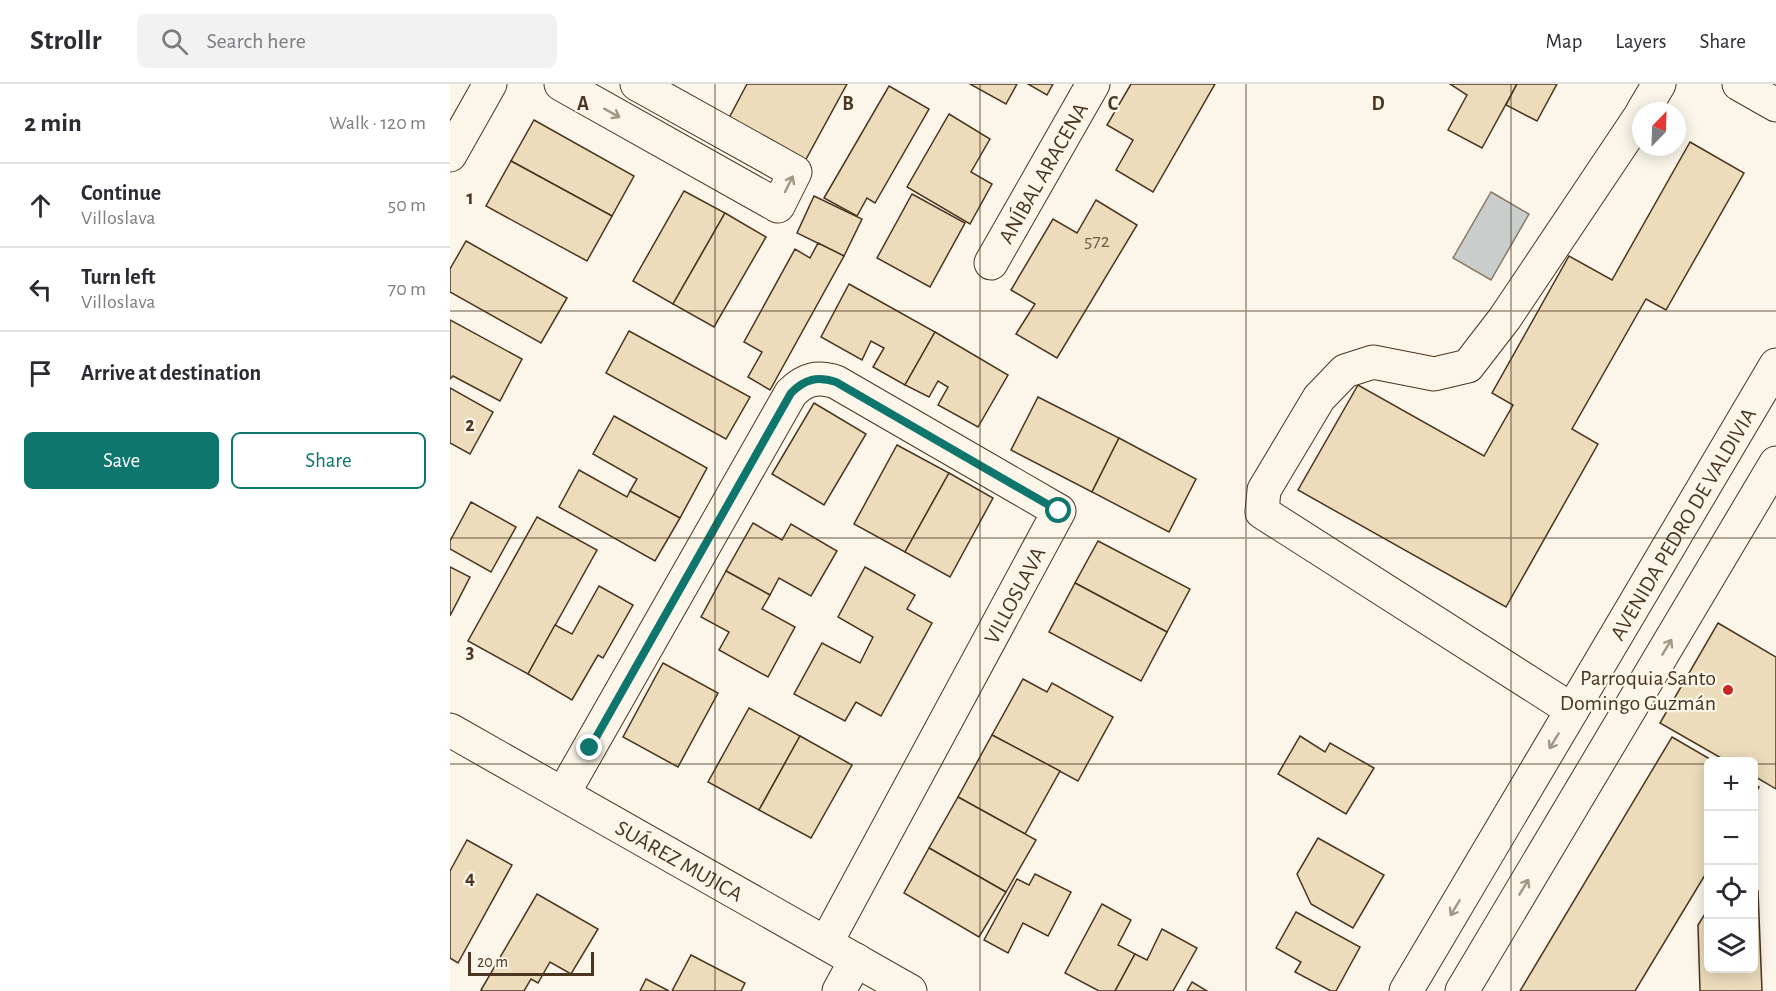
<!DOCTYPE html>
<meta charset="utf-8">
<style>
body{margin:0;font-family:"Alegreya Sans",sans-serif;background:#f2f2f3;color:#2b2b33}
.controls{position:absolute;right:18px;bottom:18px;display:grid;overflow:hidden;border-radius:9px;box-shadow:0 3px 15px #0003}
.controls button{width:54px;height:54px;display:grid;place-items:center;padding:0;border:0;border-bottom:2px solid #e1e1e2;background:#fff;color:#2b2b33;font:30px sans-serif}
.compass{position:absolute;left:1182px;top:18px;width:54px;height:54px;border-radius:50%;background:#fff;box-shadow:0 3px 15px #0003;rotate:23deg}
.scale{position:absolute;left:18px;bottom:15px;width:126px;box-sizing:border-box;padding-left:6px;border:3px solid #4a3520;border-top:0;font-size:16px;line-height:21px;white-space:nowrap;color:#4a3520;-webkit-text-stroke:4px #fbf6e9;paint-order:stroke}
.stop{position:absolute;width:18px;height:18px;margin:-14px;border:4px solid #0f766e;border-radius:50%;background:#fff}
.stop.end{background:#0f766e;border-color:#fff;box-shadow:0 2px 6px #0008}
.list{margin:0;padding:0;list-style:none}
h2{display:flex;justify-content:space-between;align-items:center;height:78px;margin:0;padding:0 24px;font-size:26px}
h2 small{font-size:20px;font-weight:400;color:#7c7c81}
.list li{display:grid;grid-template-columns:39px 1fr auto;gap:18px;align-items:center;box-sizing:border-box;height:84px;padding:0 24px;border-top:2px solid #e1e1e2}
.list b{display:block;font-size:22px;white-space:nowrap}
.list p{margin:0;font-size:20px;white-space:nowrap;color:#7c7c81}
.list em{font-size:20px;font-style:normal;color:#7c7c81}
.actions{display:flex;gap:12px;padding:18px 24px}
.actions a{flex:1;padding:14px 0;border:2px solid #0f766e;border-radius:9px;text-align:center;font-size:21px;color:#0f766e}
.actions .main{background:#0f766e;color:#fff}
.icon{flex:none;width:33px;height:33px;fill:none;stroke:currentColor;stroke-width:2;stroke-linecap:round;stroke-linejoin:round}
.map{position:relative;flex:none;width:1326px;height:907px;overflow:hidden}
header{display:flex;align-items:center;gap:36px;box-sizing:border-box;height:84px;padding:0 30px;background:#fff;border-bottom:2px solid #e1e1e2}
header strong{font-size:28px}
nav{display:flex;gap:33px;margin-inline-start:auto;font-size:21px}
.search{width:420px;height:54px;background:#f2f2f3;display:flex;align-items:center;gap:15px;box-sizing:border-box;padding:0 21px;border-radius:9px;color:#7c7c81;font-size:22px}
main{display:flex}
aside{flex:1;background:#fff}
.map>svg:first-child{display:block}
.water{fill:#c9cecd;stroke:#887966;stroke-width:1.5}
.building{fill:#ecdcbc;stroke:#4a3520;stroke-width:1.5}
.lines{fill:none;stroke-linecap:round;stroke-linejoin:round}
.minor-casing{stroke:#4a3520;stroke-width:35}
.secondary-casing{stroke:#4a3520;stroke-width:35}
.minor{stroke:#fbf6e9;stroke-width:33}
.secondary{stroke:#fbf6e9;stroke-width:33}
.oneway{stroke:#a29684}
.route{stroke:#0f766e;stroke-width:8}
.grid{fill:none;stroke:#4a3520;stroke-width:1.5;stroke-opacity:0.55}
.poi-dot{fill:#c62828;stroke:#fbf6e9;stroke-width:2}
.labels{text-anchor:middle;stroke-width:4.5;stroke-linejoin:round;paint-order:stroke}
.number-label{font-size:20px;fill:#725f47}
.street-label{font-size:22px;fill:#4a3520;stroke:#fbf6e9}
.poi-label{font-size:22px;fill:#4a3520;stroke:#fbf6e9;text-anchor:end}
.grid-label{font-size:20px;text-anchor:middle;font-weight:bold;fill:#4a3520;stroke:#fbf6e9;stroke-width:4.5;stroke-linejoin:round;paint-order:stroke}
</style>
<header>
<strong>Strollr</strong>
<div class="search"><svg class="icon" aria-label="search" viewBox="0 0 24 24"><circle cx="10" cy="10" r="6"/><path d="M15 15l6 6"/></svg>Search here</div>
<nav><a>Map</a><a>Layers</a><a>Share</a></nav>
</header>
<main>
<aside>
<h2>2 min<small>Walk · 120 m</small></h2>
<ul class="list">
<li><svg class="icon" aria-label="ahead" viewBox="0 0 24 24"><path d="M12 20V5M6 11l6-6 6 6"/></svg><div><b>Continue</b><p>Villoslava</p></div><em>50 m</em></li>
<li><svg class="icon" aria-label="left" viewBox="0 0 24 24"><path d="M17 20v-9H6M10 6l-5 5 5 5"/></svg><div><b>Turn left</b><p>Villoslava</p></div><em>70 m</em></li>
<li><svg class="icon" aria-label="arrive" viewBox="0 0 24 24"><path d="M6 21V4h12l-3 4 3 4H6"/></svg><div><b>Arrive at destination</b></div></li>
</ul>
<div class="actions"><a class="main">Save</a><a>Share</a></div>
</aside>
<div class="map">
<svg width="1326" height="907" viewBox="0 0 1326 907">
<rect width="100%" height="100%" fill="#fbf6e9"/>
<!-- water -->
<path class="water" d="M 1041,108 L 1079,130 L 1041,196 L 1003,174 Z"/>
<!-- building -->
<g class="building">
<path d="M 297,0 L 397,0 L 355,77 L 278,36 Z"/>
<path d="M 520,0 L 567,0 L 556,20 Z"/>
<path d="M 578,0 L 603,0 L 597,11 Z"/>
<path d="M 681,0 L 765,0 L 703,108 L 666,86 L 683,56 L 657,41 Z"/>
<path d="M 1000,0 L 1067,0 L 1032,64 L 998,46 L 1017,11 Z"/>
<path d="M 1067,0 L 1107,0 L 1087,37 L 1056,21 Z"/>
<path d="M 439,2 L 479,25 L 425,119 L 417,114 L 407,132 L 374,114 Z"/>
<path d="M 499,30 L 540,55 L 521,88 L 542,100 L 520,140 L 457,103 Z"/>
<path d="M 84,36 L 184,92 L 162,132 L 61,77 Z"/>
<path d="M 1240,58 L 1294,89 L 1216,226 L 1196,215 L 1122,345 L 1148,360 L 1056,523 L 848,406 L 908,301 L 1034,372 L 1063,321 L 1042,309 L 1119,172 L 1162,196 Z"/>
<path d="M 61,77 L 162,132 L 137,177 L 36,122 Z"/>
<path d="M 234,107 L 275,129 L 223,220 L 183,197 Z"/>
<path d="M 462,110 L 515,139 L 480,203 L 427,174 Z"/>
<path d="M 364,112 L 412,135 L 394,172 L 347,149 Z"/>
<path d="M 646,116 L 687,141 L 607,274 L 566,250 L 585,220 L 561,206 L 603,135 L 627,149 Z"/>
<path d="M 275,129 L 316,153 L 264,243 L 223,220 Z"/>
<path d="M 16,157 L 117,214 L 91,259 L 0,208 L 0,185 Z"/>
<path d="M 368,159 L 394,172 L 320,306 L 298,293 L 312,268 L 294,258 L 345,165 L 360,174 Z"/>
<path d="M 399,200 L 485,248 L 455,301 L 423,283 L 434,264 L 421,257 L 412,276 L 371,253 Z"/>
<path d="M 0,236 L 72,275 L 50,317 L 3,292 L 0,295 Z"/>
<path d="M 179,247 L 300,313 L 276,355 L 156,289 Z"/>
<path d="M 485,248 L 558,291 L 528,343 L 488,321 L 498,303 L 488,297 L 479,313 L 455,301 Z"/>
<path d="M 0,304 L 43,328 L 20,370 L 0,359 Z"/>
<path d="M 588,313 L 669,354 L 642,408 L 561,366 Z"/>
<path d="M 364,319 L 416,350 L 374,421 L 322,390 Z"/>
<path d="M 164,332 L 257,384 L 230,434 L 180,407 L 187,395 L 143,370 Z"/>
<path d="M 669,354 L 746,395 L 719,448 L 642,408 Z"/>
<path d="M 447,361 L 499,389 L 455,468 L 404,440 Z"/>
<path d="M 129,386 L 177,413 L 180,407 L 230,434 L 205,477 L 109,423 Z"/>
<path d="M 499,389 L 543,414 L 500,493 L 455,468 Z"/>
<path d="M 21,418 L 66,443 L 41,488 L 0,465 L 0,457 Z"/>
<path d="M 87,433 L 147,466 L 78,590 L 18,557 Z"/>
<path d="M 303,439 L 332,456 L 341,440 L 387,467 L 361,512 L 329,494 L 320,511 L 276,487 Z"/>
<path d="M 648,457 L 740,505 L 717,548 L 625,499 Z"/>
<path d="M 0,483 L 20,493 L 0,532 Z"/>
<path d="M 415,483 L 465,511 L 457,525 L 482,539 L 431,632 L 406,618 L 395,637 L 344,610 L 372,559 L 410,579 L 423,553 L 388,533 Z"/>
<path d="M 276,487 L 320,511 L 312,525 L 345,543 L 318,593 L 269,566 L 279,548 L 251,533 Z"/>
<path d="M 625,499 L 717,548 L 691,597 L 599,548 Z"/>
<path d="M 149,502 L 183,521 L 153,574 L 148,571 L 122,616 L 78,590 L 105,541 L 122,550 Z"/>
<path d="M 1268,539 L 1326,573 L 1326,705 L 1304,692 L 1304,678 L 1278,678 L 1210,639 Z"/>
<path d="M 213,579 L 268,609 L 228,683 L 173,653 Z"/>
<path d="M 573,595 L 597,608 L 602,599 L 663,633 L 628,697 L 542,651 Z"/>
<path d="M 299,624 L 350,652 L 309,726 L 258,698 Z"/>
<path d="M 542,651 L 610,687 L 575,750 L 508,713 Z"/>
<path d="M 350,652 L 402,681 L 361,754 L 309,726 Z"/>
<path d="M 850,652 L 875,668 L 880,659 L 924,684 L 896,730 L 828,690 Z"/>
<path d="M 1222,653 L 1265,678 L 1258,678 L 1258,786 L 1185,907 L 1070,907 Z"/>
<path d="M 1304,700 L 1309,703 L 1304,712 Z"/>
<path d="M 508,713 L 586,756 L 556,808 L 479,764 Z"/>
<path d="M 868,754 L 934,791 L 903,844 L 861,820 L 847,790 Z"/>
<path d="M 17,756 L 62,781 L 8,879 L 0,874 L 0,787 Z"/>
<path d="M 479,764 L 556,808 L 529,853 L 454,809 Z"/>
<path d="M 585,790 L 621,808 L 598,852 L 573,839 L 558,869 L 534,856 L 567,795 L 579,801 Z"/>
<path d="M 1308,807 L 1312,907 L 1250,907 L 1248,841 L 1258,825 L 1258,884 L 1304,884 L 1304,808 Z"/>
<path d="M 87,810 L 148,845 L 121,890 L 100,878 L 88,899 L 81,895 L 74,907 L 33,907 L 31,906 Z"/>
<path d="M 652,820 L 681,836 L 668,861 L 685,870 L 665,907 L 649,907 L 615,889 Z"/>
<path d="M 846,828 L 910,863 L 886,907 L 881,907 L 845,888 L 851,878 L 826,864 Z"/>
<path d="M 712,845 L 747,864 L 723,907 L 665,907 L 685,870 L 697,876 Z"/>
<path d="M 241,871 L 295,899 L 291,907 L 222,907 Z"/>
<path d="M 196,895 L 219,907 L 190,907 Z"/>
<path d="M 742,898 L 757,907 L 737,907 Z"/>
</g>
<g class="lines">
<!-- minor casing -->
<g class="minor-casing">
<g id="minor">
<path d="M 111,0 L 328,122 L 345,88 L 187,0"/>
<path d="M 1289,0 L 1326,21"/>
<path d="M 1193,27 L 1209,0"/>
<path d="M 0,71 L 40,0"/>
<path id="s1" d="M 541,179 L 643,0"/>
<path d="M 1122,626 L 812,428 L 814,406 L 869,314 L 895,287 L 923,278 L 984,290 L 1018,282 L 1055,234 L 1191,31"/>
<path id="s2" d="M 0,646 L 460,907"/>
<path d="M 113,710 L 341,309 C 355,295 367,292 386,298 L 609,427 L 376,859"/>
<path d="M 389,907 L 406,876"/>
</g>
</g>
<!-- secondary casing -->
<g class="secondary-casing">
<g id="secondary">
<path id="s3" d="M 956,907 L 1326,281"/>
<path d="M 1012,907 L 1326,379"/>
</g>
</g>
<!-- minor -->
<use href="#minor" class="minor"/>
<!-- secondary -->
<use href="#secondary" class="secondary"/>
</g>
<!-- one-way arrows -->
<defs><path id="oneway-shaft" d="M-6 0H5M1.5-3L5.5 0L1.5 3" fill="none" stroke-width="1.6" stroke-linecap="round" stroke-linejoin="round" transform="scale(1.5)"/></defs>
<g class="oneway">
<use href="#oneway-shaft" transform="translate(162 29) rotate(29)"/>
<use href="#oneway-shaft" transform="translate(339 100) rotate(-64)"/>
<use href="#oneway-shaft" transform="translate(1217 563) rotate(-59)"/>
<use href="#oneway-shaft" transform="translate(1104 657) rotate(121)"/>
<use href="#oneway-shaft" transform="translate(1074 803) rotate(-59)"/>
<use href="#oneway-shaft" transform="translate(1005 824) rotate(121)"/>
</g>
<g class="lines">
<!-- route -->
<path class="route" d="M 140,664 L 341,309 C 355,295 367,292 386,298 L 609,427"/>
</g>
<!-- grid -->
<path class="grid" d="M 265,0 L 265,907M 530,0 L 530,907M 796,0 L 796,907M 1061,0 L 1061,907M 0,227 L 1326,227M 0,454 L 1326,454M 0,680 L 1258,680M 1304,680 L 1326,680"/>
<!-- markers -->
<circle class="poi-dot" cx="1278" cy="606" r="6"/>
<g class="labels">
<!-- number labels -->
<g class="number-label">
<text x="647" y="163">572</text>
</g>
<!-- street labels -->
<g class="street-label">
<text dy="8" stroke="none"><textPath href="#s1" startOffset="104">ANÍBAL ARACENA</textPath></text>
<text dy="8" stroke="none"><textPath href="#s3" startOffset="543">AVENIDA PEDRO DE VALDIVIA</textPath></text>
<text transform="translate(564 511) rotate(-62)" y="8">VILLOSLAVA</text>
<text dy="8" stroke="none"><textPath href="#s2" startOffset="264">SUÁREZ MUJICA</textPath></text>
</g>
<!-- poi labels -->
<g class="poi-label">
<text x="1266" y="601">Parroquia Santo<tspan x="1266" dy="25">Domingo Guzmán</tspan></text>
</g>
</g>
<g class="grid-label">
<text x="133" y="26">A</text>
<text x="398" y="26">B</text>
<text x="663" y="26">C</text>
<text x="928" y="26">D</text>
<text x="20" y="120">1</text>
<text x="20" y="347">2</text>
<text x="20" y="574">3</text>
<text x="20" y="800">4</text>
</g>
</svg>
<div class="controls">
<button>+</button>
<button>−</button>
<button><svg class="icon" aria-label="locate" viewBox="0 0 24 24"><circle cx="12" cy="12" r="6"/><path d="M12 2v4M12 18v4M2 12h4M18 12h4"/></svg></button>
<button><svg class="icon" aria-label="layers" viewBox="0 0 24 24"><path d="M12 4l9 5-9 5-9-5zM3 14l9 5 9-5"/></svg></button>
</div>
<svg class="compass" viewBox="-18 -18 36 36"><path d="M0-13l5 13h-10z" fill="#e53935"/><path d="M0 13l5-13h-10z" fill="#7c7c81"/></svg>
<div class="scale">20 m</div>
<div class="stop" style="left:609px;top:427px"></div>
<div class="stop end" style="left:140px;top:664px"></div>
</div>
</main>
